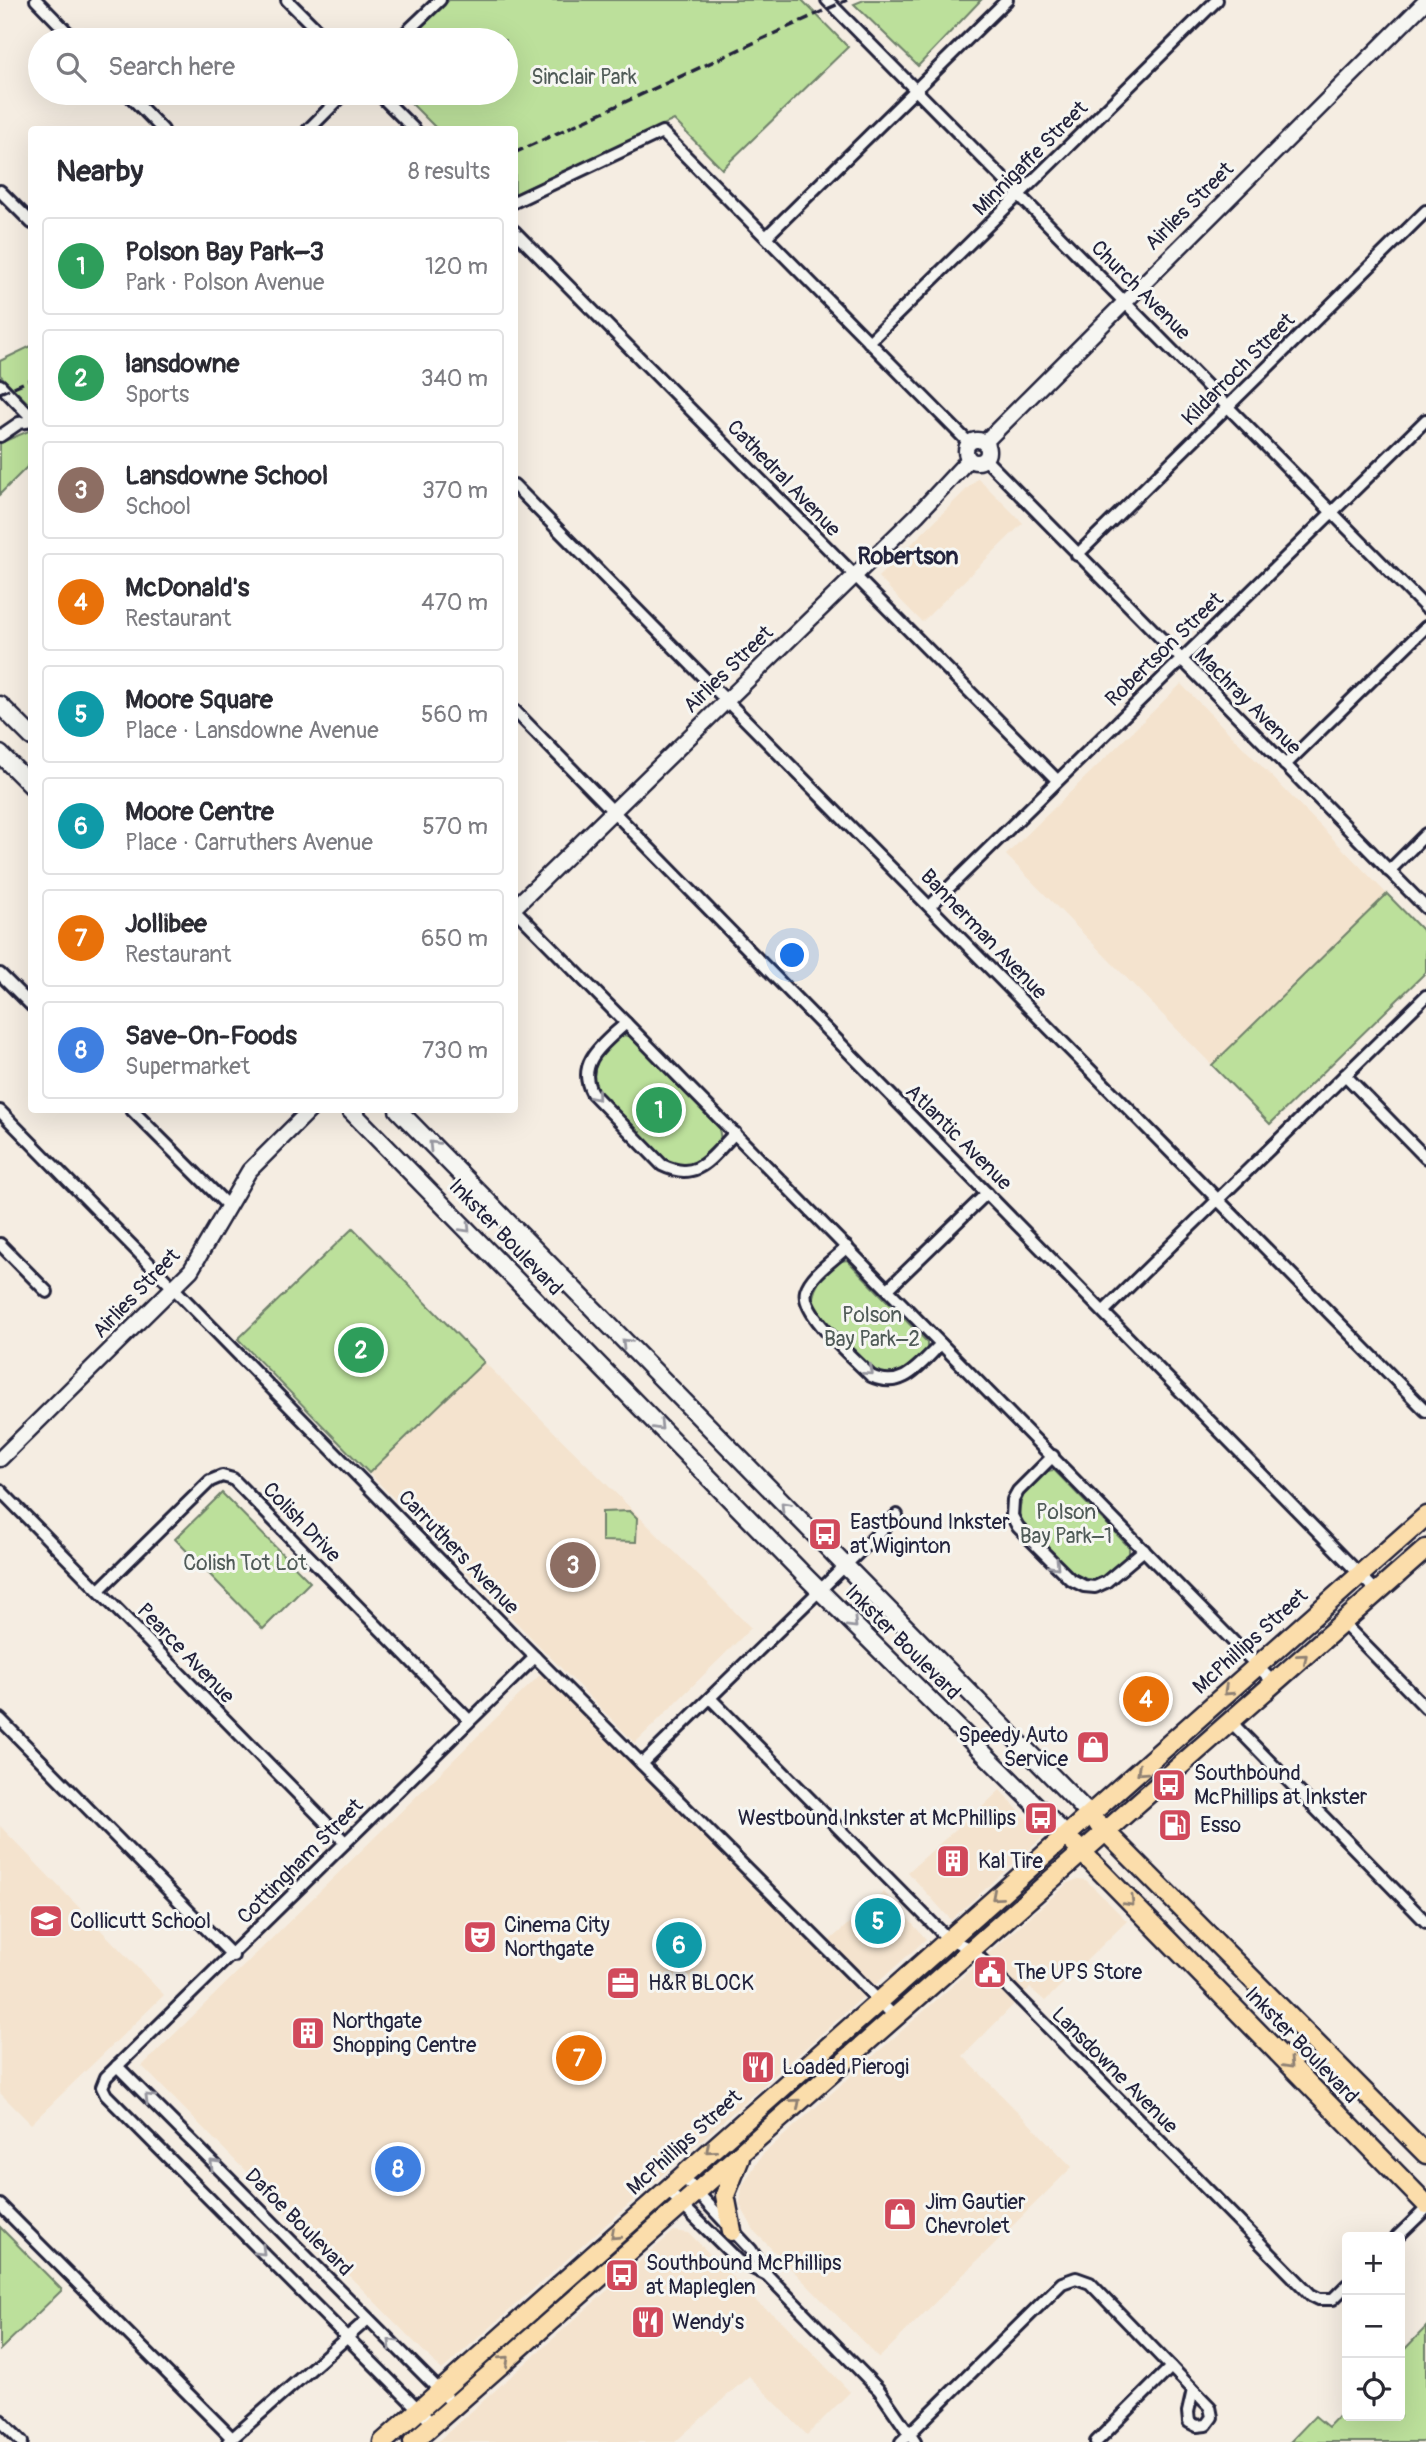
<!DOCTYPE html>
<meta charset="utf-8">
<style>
body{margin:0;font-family:Pangolin,sans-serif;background:#f2f2f3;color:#2b2b33}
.controls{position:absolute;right:21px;bottom:21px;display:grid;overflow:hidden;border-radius:7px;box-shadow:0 7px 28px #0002}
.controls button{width:63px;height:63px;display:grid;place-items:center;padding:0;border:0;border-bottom:2px solid #e1e1e2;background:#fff;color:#2b2b33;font:35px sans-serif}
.you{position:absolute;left:793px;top:956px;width:24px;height:24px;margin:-18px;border:5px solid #fff;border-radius:50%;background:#1a73e8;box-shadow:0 0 0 10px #1a73e833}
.badge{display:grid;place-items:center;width:46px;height:46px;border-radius:50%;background:#7c3aed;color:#fff;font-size:23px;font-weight:700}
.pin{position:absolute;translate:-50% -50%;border:4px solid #fff;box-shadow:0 2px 7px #0006}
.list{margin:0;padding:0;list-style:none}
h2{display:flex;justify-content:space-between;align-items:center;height:91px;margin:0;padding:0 28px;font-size:30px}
h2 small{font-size:23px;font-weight:400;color:#7c7c81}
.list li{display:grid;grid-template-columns:46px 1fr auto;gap:21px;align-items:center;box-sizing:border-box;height:98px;margin:0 14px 14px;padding:0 14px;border:2px solid #e1e1e2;border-radius:7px}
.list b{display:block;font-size:26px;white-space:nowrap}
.list p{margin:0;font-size:23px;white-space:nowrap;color:#7c7c81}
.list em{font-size:23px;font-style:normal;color:#7c7c81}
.icon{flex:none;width:38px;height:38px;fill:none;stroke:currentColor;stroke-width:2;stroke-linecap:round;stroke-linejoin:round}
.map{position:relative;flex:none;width:1426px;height:2442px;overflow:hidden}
.search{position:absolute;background:#fff;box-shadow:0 7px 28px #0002;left:28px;top:28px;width:490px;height:77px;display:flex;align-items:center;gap:18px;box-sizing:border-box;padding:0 24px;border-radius:38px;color:#7c7c81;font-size:26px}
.panel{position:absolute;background:#fff;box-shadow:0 7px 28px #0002;left:28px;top:126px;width:490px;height:987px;border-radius:7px}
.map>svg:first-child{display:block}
.built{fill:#f4e3ce}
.green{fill:#bce09b;stroke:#6f816b;stroke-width:2}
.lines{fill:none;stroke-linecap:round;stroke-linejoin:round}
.minor-casing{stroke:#22223b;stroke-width:16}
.tertiary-casing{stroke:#22223b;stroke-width:19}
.secondary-casing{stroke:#22223b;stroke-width:21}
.primary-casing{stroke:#22223b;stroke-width:23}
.minor{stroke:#f6f6f2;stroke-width:10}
.tertiary{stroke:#f6f6f2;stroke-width:14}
.secondary{stroke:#f6f6f2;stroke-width:16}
.primary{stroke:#fbddab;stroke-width:18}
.rail{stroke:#22223b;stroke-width:3.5;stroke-dasharray:10 5;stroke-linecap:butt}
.oneway{stroke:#9797a0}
.oneway2{stroke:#8e8073}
.labels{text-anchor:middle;stroke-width:6;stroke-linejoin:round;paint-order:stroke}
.park-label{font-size:21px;fill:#505b58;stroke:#f6f6f2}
.street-label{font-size:21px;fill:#22223b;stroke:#f6f6f2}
.poi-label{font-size:21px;fill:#22223b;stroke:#f6f6f2;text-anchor:start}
.neighbourhood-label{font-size:23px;font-weight:bold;fill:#22223b;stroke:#f6f6f2}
</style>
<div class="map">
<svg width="1426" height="2442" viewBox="0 0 1426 2442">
<rect width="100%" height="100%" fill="#f5ede2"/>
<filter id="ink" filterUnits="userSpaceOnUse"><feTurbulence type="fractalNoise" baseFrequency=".0143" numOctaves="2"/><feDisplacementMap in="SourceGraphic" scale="14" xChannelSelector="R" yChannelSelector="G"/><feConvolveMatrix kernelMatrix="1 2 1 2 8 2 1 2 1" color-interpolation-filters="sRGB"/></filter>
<g filter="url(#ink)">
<!-- built -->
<g class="built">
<path d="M 978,478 L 1023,523 L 922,622 L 878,577 Z"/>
<path d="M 1181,684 L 1387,894 L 1212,1065 L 1006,855 Z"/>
<path d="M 484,1362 L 751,1628 L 635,1743 L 369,1473 Z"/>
<path d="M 544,1671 L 864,1996 L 442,2370 L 142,2066 Z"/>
<path d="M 1000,1790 L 1043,1837 L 951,1920 L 908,1872 L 974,1813 L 983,1814 L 980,1809 Z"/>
<path d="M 0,1826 L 164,1995 L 31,2124 L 0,2093 Z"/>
<path d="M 1078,1879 L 1086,1880 L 1127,1921 L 1045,2001 L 1030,1988 L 963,2056 L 1072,2167 L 879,2358 L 755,2232 L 740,2205 L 742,2186 L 762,2155 L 1068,1883 Z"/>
<path d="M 884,1892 L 926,1939 L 872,1988 L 829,1941 Z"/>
<path d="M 674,2231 L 689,2233 L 759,2304 L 783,2322 L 850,2392 L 807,2435 L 749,2376 L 675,2442 L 437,2442 Z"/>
</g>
<!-- green -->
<g class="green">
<path d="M 449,0 L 802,0 L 848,47 L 722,169 L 674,120 L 515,194 L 514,130 L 437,129 L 401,93 L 506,93 L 506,40 L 408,40 Z"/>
<path d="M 864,0 L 981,0 L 918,66 L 854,4 Z"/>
<path d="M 31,346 L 31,406 L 0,375 L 0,361 Z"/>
<path d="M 31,430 L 31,463 L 0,494 L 0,443 Z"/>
<path d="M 1387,894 L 1426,934 L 1426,972 L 1270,1124 L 1212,1065 Z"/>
<path d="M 620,1035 L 630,1036 L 719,1128 L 721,1140 C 702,1158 699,1167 671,1165 L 594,1086 C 587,1064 604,1048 620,1035 Z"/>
<path d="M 353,1228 L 484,1362 L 369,1473 L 238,1339 Z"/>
<path d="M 847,1260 L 927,1342 L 927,1349 L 897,1376 L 877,1375 L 871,1370 L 819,1317 L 812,1304 C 813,1286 829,1261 847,1260 Z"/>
<path d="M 1054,1470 L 1129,1547 L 1129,1554 C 1119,1563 1109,1578 1095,1581 C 1076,1586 1033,1537 1021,1521 C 1014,1502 1033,1471 1054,1470 Z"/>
<path d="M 222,1493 L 310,1582 L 263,1629 L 175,1539 Z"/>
<path d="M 630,1511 L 637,1518 L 636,1542 L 602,1541 L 602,1512 Z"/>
<path d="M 0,2227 L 62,2290 L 0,2350 Z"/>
<path d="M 1426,2327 L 1426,2439 L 1422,2442 L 1290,2442 L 1315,2416 L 1328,2427 L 1347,2407 L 1347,2416 L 1400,2416 L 1400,2354 Z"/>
</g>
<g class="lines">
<!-- minor casing -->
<g class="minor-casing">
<g id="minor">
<path d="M 36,0 L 75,40"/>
<path d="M 287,0 L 327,40"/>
<path d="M 827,0 L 1426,608"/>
<path d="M 398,40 L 440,0"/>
<path d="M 127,93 L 163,130"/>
<path d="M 378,93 L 415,130"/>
<path d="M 308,130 L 345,93"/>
<path d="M 0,191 L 32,223"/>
<path d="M 514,202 L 662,132 L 969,443"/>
<path d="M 514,231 L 1057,780"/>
<path d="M 766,237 L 1007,0"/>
<path d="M 869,342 L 1217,0"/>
<path d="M 0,385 L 32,418"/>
<path d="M 0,436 L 19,423 L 32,421"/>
<path d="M 985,459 L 1426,908"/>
<path d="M 514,485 L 1426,1411"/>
<path d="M 1077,555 L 1426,211"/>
<path d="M 514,710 L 1376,1591"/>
<path d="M 1285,765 L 1426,627"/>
<path d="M 1389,871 L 1426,834"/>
<path d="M 930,906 L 1426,420"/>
<path d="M 514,909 L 1274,1683"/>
<path d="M 0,974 L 32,1006"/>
<path d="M 626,1023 C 605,1043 575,1062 592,1093 L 662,1165 C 698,1183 711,1157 735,1133"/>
<path d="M 1345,1075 L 1426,1158"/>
<path d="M 132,1110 L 226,1204"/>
<path d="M 0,1111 L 523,1645 L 894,2016"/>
<path d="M 0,1244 L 47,1292"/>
<path d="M 847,1247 C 835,1259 811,1274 806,1291 C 800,1314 855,1359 871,1376 C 903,1391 920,1364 941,1344"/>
<path d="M 888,1289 L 987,1193"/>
<path d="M 1104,1311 L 1426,996"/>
<path d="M 1053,1456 L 1018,1491 L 1013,1500 L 1012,1516 L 1018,1527 L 1070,1579 L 1084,1586 L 1095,1587 L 1106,1582 L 1144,1550"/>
<path d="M 0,1490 L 345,1842"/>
<path d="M 99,1590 L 210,1481 L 222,1476 L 233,1479 L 469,1720"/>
<path d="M 1343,1623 L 1426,1708"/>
<path d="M 710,1698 L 947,1938 L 971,1949 L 1311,2295 L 1319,2299 L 1333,2299 L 1347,2285"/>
<path d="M 0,1719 L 233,1956"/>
<path d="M 1232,1723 L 1426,1922"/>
<path d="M 642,1764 L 897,1515"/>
<path d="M 117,2066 L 454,2405"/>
<path d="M 681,2175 L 751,2250 L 768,2276 L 879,2390 L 915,2442"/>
<path d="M 666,2189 L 740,2262 L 765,2274"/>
<path d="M 0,2205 L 232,2438"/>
<path d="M 1397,2237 L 1426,2209"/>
<path d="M 1171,2367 L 1210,2407 L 1212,2417 L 1206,2425 L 1197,2426 L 1189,2422 L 1188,2412 L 1193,2390"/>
<path d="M 0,2420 L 22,2442"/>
<path d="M 433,2424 L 106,2095 L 102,2087 L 106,2077 L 535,1657"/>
<path d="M 228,2442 L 368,2319"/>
<path d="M 901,2442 L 1062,2283 L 1076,2278 L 1090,2283 L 1171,2367 L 1096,2442"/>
</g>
</g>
<!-- tertiary casing -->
<g class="tertiary-casing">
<g id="tertiary">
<circle cx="977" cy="451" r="11"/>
<path d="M 984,443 L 1426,1"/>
<path d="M 514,908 L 917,515 L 969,459"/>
<path d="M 0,1459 L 191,1270 L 249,1171 L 310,1110"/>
</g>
</g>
<!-- secondary casing -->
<g class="secondary-casing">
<g id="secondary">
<path d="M 0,705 L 32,737"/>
<path d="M 0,754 L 32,786"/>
<path d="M 350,1110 L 807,1578 L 1067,1836"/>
<path d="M 398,1110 L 1091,1816"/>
</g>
</g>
<!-- primary casing -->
<g class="primary-casing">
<g id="primary">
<path d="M 1098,1824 L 1426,2154"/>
<path d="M 1074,1844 L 1426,2204"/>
<path d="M 732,2231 L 725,2195 L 740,2158"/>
<path d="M 383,2442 L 1426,1516"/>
<path d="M 413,2442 L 1426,1549"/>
</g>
</g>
<!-- minor -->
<use href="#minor" class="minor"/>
<!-- tertiary -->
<use href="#tertiary" class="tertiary"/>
<!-- secondary -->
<use href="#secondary" class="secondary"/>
<!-- primary -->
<use href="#primary" class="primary"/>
<!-- rail -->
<g class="rail">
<path d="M 514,153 L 847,0"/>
<path d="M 0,393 L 32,379"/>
</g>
</g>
<!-- one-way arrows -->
<defs><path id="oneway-chevron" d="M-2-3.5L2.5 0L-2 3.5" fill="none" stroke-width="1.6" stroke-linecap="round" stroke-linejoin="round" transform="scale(1.75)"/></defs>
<g class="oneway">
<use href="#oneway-chevron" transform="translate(596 1096) rotate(50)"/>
<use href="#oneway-chevron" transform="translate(433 1145) rotate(-134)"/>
<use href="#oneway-chevron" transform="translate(466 1228) rotate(46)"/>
<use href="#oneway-chevron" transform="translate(626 1343) rotate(-134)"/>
<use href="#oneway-chevron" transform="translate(869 1371) rotate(40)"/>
<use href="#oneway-chevron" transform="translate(659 1426) rotate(46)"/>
<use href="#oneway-chevron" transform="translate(785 1506) rotate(-134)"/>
<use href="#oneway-chevron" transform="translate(1055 1565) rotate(46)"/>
<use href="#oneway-chevron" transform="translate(853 1624) rotate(45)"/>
<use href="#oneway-chevron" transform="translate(149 2098) rotate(-135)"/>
<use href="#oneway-chevron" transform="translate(214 2164) rotate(-135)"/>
<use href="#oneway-chevron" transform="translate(261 2251) rotate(45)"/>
<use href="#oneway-chevron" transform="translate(392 2343) rotate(-135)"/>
</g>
<g class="oneway2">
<use href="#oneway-chevron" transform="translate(1303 1658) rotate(-41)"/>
<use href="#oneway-chevron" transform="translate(1228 1691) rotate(137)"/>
<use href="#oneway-chevron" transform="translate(1141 1771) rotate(138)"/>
<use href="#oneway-chevron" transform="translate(996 1896) rotate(139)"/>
<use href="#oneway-chevron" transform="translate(1130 1902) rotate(46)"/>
<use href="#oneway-chevron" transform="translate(1289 2064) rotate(46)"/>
<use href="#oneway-chevron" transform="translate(796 2103) rotate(-41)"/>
<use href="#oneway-chevron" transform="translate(710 2149) rotate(139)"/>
<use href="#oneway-chevron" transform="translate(615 2235) rotate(138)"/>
<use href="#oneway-chevron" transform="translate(505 2360) rotate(-42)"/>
</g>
</g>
<!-- icons -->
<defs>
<g id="bus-square" transform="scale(1.75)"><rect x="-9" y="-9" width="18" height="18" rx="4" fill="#d1495b" stroke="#f6f6f2"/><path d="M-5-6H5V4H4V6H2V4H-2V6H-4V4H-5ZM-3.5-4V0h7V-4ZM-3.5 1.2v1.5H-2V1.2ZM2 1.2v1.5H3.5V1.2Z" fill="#fff"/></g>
<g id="shop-square" transform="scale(1.75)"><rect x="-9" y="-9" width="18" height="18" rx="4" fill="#d1495b" stroke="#f6f6f2"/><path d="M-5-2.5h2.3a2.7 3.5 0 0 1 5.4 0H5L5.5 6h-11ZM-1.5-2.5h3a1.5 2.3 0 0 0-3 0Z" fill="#fff"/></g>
<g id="fuel-square" transform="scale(1.75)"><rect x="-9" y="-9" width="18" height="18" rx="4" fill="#d1495b" stroke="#f6f6f2"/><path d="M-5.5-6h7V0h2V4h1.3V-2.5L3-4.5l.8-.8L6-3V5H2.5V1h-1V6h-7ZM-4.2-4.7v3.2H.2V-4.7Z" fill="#fff"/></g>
<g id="building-square" transform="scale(1.75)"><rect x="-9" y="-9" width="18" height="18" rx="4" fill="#d1495b" stroke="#f6f6f2"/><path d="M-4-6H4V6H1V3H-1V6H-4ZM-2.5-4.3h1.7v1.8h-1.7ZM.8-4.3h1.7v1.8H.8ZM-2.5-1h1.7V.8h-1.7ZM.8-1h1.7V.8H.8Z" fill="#fff"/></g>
<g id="school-square" transform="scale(1.75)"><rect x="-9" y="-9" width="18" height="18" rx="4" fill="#d1495b" stroke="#f6f6f2"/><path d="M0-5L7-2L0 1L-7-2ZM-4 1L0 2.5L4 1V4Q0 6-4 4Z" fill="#fff"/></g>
<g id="theatre-square" transform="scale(1.75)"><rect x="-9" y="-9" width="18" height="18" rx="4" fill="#d1495b" stroke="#f6f6f2"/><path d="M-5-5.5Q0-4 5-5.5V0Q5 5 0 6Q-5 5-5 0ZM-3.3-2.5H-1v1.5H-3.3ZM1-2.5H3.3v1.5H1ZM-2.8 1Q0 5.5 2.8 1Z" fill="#fff"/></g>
<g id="civic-square" transform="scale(1.75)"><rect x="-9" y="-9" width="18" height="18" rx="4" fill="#d1495b" stroke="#f6f6f2"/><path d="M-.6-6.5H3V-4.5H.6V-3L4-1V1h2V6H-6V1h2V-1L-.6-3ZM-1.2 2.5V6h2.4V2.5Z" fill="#fff"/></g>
<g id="office-square" transform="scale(1.75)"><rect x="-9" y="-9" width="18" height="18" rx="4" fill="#d1495b" stroke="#f6f6f2"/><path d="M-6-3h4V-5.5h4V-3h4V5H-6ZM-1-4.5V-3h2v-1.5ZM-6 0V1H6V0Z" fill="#fff"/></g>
<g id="restaurant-square" transform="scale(1.75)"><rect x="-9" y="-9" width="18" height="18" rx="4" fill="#d1495b" stroke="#f6f6f2"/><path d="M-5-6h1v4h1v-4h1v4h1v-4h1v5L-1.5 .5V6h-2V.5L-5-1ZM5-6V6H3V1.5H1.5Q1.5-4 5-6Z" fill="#fff"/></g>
</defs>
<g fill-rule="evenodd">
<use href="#bus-square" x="825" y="1534"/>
<use href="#shop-square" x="1093" y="1747"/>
<use href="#bus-square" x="1169" y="1785"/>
<use href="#bus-square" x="1041" y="1818"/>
<use href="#fuel-square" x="1175" y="1825"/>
<use href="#building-square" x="953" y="1861"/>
<use href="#school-square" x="46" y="1921"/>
<use href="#theatre-square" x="480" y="1937"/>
<use href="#civic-square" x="990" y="1972"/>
<use href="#office-square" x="623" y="1983"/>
<use href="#building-square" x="308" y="2033"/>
<use href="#restaurant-square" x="758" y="2067"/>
<use href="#shop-square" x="900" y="2214"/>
<use href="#bus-square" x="622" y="2275"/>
<use href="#restaurant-square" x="648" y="2322"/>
</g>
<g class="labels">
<!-- park labels -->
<g class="park-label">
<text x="584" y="84">Sinclair Park</text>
<text x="872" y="1322">Polson<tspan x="872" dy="24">Bay Park–2</tspan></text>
<text x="1066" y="1519">Polson<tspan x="1066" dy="24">Bay Park–1</tspan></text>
<text x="245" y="1570">Colish Tot Lot</text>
</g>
<!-- street labels -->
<g class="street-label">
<text transform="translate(1030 158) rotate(-45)" y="7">Minnigaffe Street</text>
<text transform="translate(1189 206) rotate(-45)" y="7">Airlies Street</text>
<text transform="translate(1141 290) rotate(45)" y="7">Church Avenue</text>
<text transform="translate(1238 369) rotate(-45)" y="7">Kildarroch Street</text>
<text transform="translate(784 478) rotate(46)" y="7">Cathedral Avenue</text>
<text transform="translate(1164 649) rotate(-44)" y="7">Robertson Street</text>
<text transform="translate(728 669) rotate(-44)" y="7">Airlies Street</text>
<text transform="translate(1248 701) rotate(45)" y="7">Machray Avenue</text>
<text transform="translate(984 934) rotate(46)" y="7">Bannerman Avenue</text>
<text transform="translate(959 1137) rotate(45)" y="7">Atlantic Avenue</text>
<text transform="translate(506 1237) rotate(46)" y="7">Inkster Boulevard</text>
<text transform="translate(136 1293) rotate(-46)" y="7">Airlies Street</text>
<text transform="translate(302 1522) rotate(46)" y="7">Colish Drive</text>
<text transform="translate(459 1552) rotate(46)" y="7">Carruthers Avenue</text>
<text transform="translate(1250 1641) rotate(-42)" y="7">McPhillips Street</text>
<text transform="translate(903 1642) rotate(45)" y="7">Inkster Boulevard</text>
<text transform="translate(186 1653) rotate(46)" y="7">Pearce Avenue</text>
<text transform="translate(300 1861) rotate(-45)" y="7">Cottingham Street</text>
<text transform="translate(1302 2045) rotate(46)" y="7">Inkster Boulevard</text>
<text transform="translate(1115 2070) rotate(45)" y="7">Lansdowne Avenue</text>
<text transform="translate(684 2142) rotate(-42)" y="7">McPhillips Street</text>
<text transform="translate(299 2222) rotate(45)" y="7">Dafoe Boulevard</text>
</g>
<!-- poi labels -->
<g class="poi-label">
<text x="850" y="1529">Eastbound Inkster<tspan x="850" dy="24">at Wiginton</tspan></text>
<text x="1068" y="1742" text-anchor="end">Speedy Auto<tspan x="1068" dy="24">Service</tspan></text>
<text x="1194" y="1780">Southbound<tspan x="1194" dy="24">McPhillips at Inkster</tspan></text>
<text x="1016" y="1825" text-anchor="end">Westbound Inkster at McPhillips</text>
<text x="1200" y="1832">Esso</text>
<text x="978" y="1868">Kal Tire</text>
<text x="70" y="1928">Collicutt School</text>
<text x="504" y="1932">Cinema City<tspan x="504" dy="24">Northgate</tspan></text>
<text x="1014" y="1979">The UPS Store</text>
<text x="648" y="1990">H&amp;R BLOCK</text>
<text x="332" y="2028">Northgate<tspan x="332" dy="24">Shopping Centre</tspan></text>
<text x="782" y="2074">Loaded Pierogi</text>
<text x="925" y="2209">Jim Gautier<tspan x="925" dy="24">Chevrolet</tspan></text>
<text x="646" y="2270">Southbound McPhillips<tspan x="646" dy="24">at Mapleglen</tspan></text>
<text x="672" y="2329">Wendy's</text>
</g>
<!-- neighbourhood labels -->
<g class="neighbourhood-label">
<text x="908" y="564">Robertson</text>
</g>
</g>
</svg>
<div class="controls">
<button>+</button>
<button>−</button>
<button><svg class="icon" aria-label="locate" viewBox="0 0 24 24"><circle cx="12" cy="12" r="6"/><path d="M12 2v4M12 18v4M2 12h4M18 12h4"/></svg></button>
</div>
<div class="you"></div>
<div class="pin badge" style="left:659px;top:1110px;background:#2e9e5b">1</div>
<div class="pin badge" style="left:361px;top:1350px;background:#2e9e5b">2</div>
<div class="pin badge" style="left:573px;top:1565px;background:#8d6e63">3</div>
<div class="pin badge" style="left:1146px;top:1699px;background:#e8710a">4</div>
<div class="pin badge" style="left:878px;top:1921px;background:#0f9aa8">5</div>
<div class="pin badge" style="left:679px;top:1945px;background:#0f9aa8">6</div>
<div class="pin badge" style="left:579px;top:2058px;background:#e8710a">7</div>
<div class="pin badge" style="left:398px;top:2169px;background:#3f7fe0">8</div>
<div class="search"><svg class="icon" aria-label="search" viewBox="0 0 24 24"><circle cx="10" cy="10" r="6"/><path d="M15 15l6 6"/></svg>Search here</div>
<section class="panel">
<h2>Nearby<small>8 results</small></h2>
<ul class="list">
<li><span class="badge" style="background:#2e9e5b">1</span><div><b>Polson Bay Park–3</b><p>Park · Polson Avenue</p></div><em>120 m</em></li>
<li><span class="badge" style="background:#2e9e5b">2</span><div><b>lansdowne</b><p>Sports</p></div><em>340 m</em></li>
<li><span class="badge" style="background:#8d6e63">3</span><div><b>Lansdowne School</b><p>School</p></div><em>370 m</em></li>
<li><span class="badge" style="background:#e8710a">4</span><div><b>McDonald's</b><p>Restaurant</p></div><em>470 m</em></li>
<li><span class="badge" style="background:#0f9aa8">5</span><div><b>Moore Square</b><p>Place · Lansdowne Avenue</p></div><em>560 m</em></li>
<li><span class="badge" style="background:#0f9aa8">6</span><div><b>Moore Centre</b><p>Place · Carruthers Avenue</p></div><em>570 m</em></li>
<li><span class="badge" style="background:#e8710a">7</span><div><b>Jollibee</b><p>Restaurant</p></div><em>650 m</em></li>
<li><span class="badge" style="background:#3f7fe0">8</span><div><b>Save-On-Foods</b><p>Supermarket</p></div><em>730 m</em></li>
</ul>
</section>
</div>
